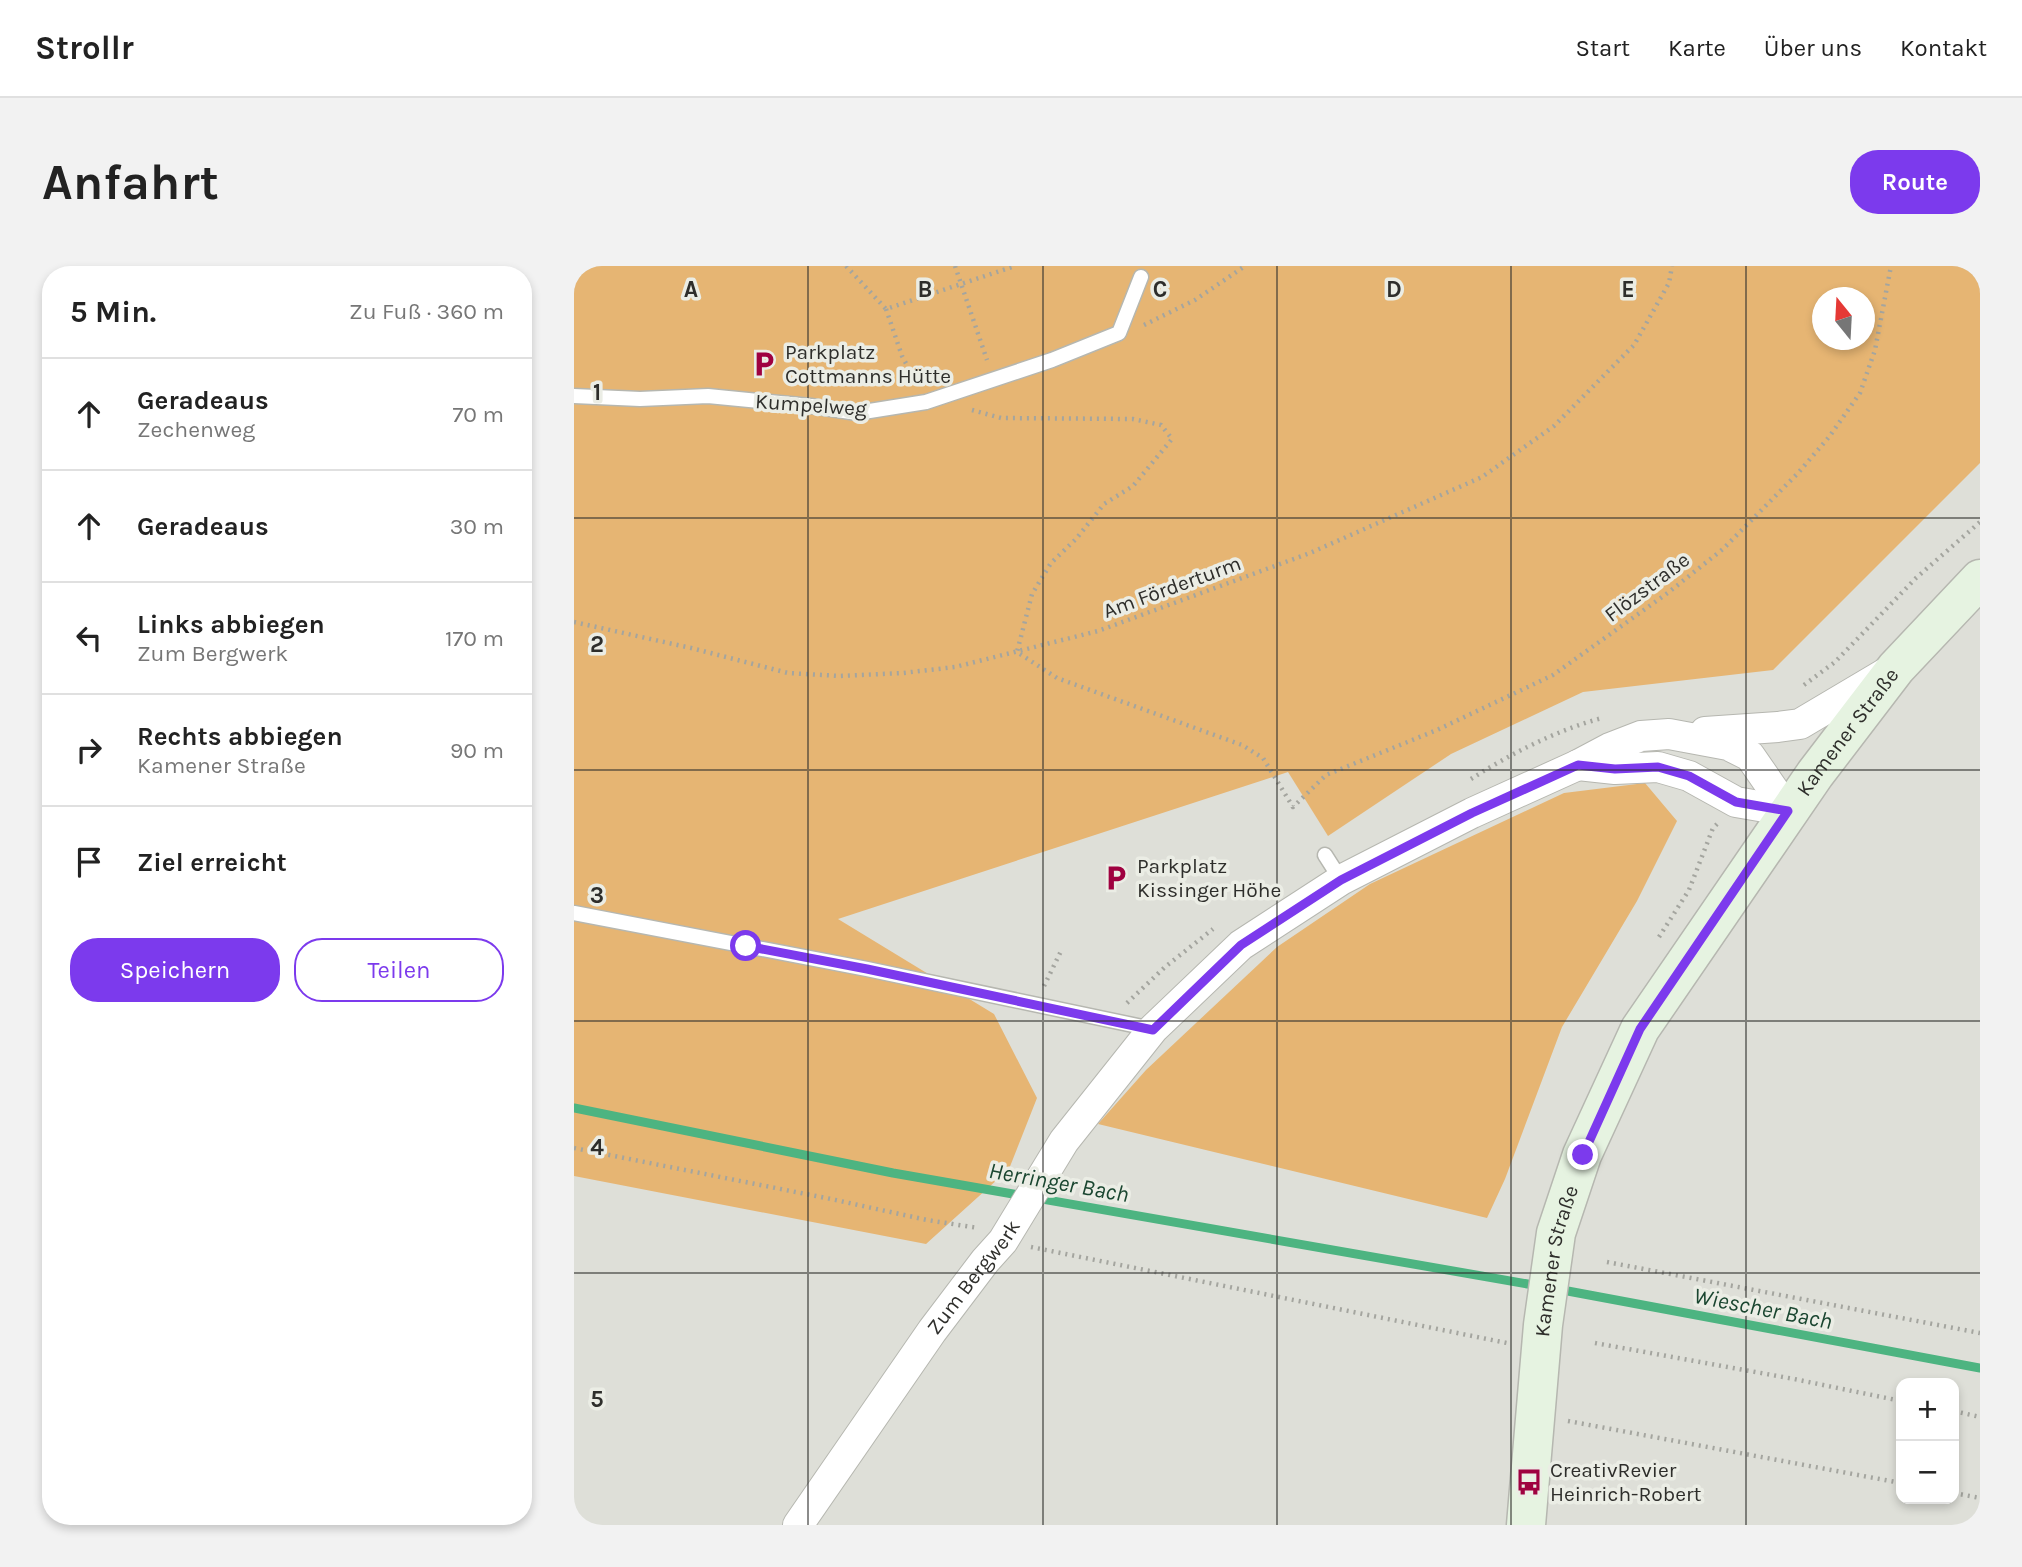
<!DOCTYPE html>
<html lang="de">
<meta charset="utf-8">
<style>
body{margin:0;font-family:Karla,sans-serif;background:#f2f2f2;color:#222}
.controls{position:absolute;right:21px;bottom:21px;display:grid;overflow:hidden;border-radius:14px;box-shadow:0 4px 10px #0003}
.controls button{width:63px;height:63px;display:grid;place-items:center;padding:0;border:0;border-bottom:2px solid #e0e0e0;background:#fff;color:#222;font:35px sans-serif}
.compass{position:absolute;left:1238px;top:21px;width:63px;height:63px;border-radius:50%;background:#fff;box-shadow:0 4px 10px #0003;rotate:342deg}
.stop{position:absolute;width:21px;height:21px;margin:-16px;border:5px solid #7c3aed;border-radius:50%;background:#fff}
.stop.end{background:#7c3aed;border-color:#fff;box-shadow:0 2px 7px #0008}
.list{margin:0;padding:0;list-style:none}
h2{display:flex;justify-content:space-between;align-items:center;height:91px;margin:0;padding:0 28px;font-size:30px}
h2 small{font-size:23px;font-weight:400;color:#767676}
.list li{display:grid;grid-template-columns:46px 1fr auto;gap:21px;align-items:center;box-sizing:border-box;height:112px;padding:0 28px;border-top:2px solid #e0e0e0}
.list b{display:block;font-size:26px;white-space:nowrap}
.list p{margin:0;font-size:23px;white-space:nowrap;color:#767676}
.list em{font-size:23px;font-style:normal;color:#767676}
.actions{display:flex;gap:14px;padding:21px 28px}
.actions a{flex:1;padding:16px 0;border:2px solid #7c3aed;border-radius:28px;text-align:center;font-size:24px;color:#7c3aed}
.actions .main{background:#7c3aed;color:#fff}
.icon{flex:none;width:38px;height:38px;fill:none;stroke:currentColor;stroke-width:2;stroke-linecap:round;stroke-linejoin:round}
.map{position:relative;flex:none;width:1406px;height:1259px;overflow:hidden;border-radius:28px}
header{display:flex;align-items:center;gap:42px;box-sizing:border-box;height:98px;padding:0 35px;background:#fff;border-bottom:2px solid #e0e0e0}
header strong{font-size:33px}
nav{display:flex;gap:38px;margin-inline-start:auto;font-size:24px}
.intro{display:flex;align-items:center;justify-content:space-between;box-sizing:border-box;height:168px;padding:0 42px}
h1{margin:0;font-size:49px}
.button{padding:18px 32px;border-radius:28px;background:#7c3aed;color:#fff;font-size:24px;font-weight:700}
main{display:flex;gap:42px;padding:0 42px}
aside{flex:1;background:#fff;border-radius:28px;box-shadow:0 4px 10px #0003}
.map>svg:first-child{display:block}
.green{fill:#e6b573;fill-rule:evenodd}
.lines{fill:none;stroke-linecap:round;stroke-linejoin:round}
.stream{stroke:#4db481;stroke-width:9}
.lane-casing{stroke:#b6b7b0;stroke-width:17}
.street-casing{stroke:#b6b7b0;stroke-width:32}
.secondary-casing{stroke:#b6b7b0;stroke-width:41}
.path{stroke:#a4a59f;stroke-width:4.5;stroke-dasharray:2 5;stroke-linecap:butt}
.lane{stroke:#fff;stroke-width:14}
.street{stroke:#fff;stroke-width:30}
.secondary{stroke:#e6f3e1;stroke-width:38}
.route{stroke:#7c3aed;stroke-width:9}
.grid{fill:none;stroke:#2e2e2b;stroke-width:2;stroke-opacity:0.55}
.labels{text-anchor:middle;stroke-width:7;stroke-linejoin:round;paint-order:stroke}
.poi-label{font-size:21px;fill:#2e2e2b;stroke:#ebede5;text-anchor:start}
.street-label{font-size:21px;fill:#2e2e2b;stroke:#ebede5}
.water-label{font-size:23px;font-style:italic;fill:#1a4630;stroke:#ebede5}
.grid-label{font-size:23px;text-anchor:middle;font-weight:bold;fill:#2e2e2b;stroke:#ebede5;stroke-width:7;stroke-linejoin:round;paint-order:stroke}
</style>
<header>
<strong>Strollr</strong>
<nav><a>Start</a><a>Karte</a><a>Über uns</a><a>Kontakt</a></nav>
</header>
<div class="intro"><h1>Anfahrt</h1><a class="button">Route</a></div>
<main>
<aside>
<h2>5 Min.<small>Zu Fuß · 360 m</small></h2>
<ul class="list">
<li><svg class="icon" aria-label="ahead" viewBox="0 0 24 24"><path d="M12 20V5M6 11l6-6 6 6"/></svg><div><b>Geradeaus</b><p>Zechenweg</p></div><em>70 m</em></li>
<li><svg class="icon" aria-label="ahead" viewBox="0 0 24 24"><path d="M12 20V5M6 11l6-6 6 6"/></svg><div><b>Geradeaus</b></div><em>30 m</em></li>
<li><svg class="icon" aria-label="left" viewBox="0 0 24 24"><path d="M17 20v-9H6M10 6l-5 5 5 5"/></svg><div><b>Links abbiegen</b><p>Zum Bergwerk</p></div><em>170 m</em></li>
<li><svg class="icon" aria-label="right" viewBox="0 0 24 24"><path d="M7 20v-9h11M14 6l5 5-5 5"/></svg><div><b>Rechts abbiegen</b><p>Kamener Straße</p></div><em>90 m</em></li>
<li><svg class="icon" aria-label="arrive" viewBox="0 0 24 24"><path d="M6 21V4h12l-3 4 3 4H6"/></svg><div><b>Ziel erreicht</b></div></li>
</ul>
<div class="actions"><a class="main">Speichern</a><a>Teilen</a></div>
</aside>
<div class="map">
<svg width="1406" height="1259" viewBox="0 0 1406 1259">
<rect width="100%" height="100%" fill="#dedfd8"/>
<!-- green -->
<g class="green">
<path d="M 0,0 L 1406,0 L 1406,197 L 1199,404 L 1009,426 L 877,488 L 754,570 L 714,506 L 264,653 L 420,748 L 463,832 L 435,903 L 352,978 L 0,910 ZM 1248,32 L 1290,32 L 1290,74 L 1248,74 Z"/>
<path d="M 1071,517 L 1103,555 L 1063,635 L 988,761 L 931,913 L 913,952 L 524,858 L 572,804 L 703,681 L 796,618 L 990,527 Z"/>
</g>
<g class="lines">
<!-- stream -->
<g class="stream">
<path d="M 0,842 L 319,907 L 965,1020"/>
<path d="M 983,1023 L 1406,1102"/>
</g>
<!-- lane casing -->
<g class="lane-casing">
<g id="lane">
<path d="M 0,130 L 66,133 L 134,130 L 237,140 L 283,147 L 352,136 L 478,94 L 545,67 L 567,11"/>
<path d="M 751,589 L 767,614"/>
<path d="M 0,647 L 293,703 L 578,763"/>
</g>
</g>
<!-- street casing -->
<g class="street-casing">
<g id="street">
<path d="M 1131,466 L 1204,461 L 1226,458 L 1312,407"/>
<path d="M 1004,499 L 1041,503 L 1084,501 L 1115,510 L 1162,536 L 1214,545"/>
<path id="s1" d="M 224,1259 L 358,1065 L 411,995 L 429,975 L 490,875 L 579,763 L 667,679 L 767,614 L 898,547 L 1004,499 L 1036,482 L 1067,470 L 1095,468 L 1154,479 L 1176,490 L 1214,545"/>
</g>
</g>
<!-- secondary casing -->
<g class="secondary-casing">
<g id="secondary">
<path id="s2" d="M 952,1259 L 969,1059 L 982,967 L 1008,889 L 1066,763 L 1241,508 L 1322,402 L 1406,313"/>
</g>
</g>
<!-- path -->
<g class="path">
<path d="M 272,0 L 312,43 L 441,0"/>
<path d="M 381,0 L 413,94"/>
<path d="M 312,43 L 328,90 L 342,116"/>
<path d="M 570,59 L 621,34 L 671,0"/>
<path d="M 398,144 L 427,152 L 559,153 L 587,159 L 598,173 L 559,220 L 530,238 L 502,273 L 477,297 L 458,328 L 443,386 L 483,412 L 668,479 L 689,492 L 719,541 L 752,509 L 863,464 L 979,409 L 1095,326 L 1149,283 L 1224,207 L 1255,171 L 1286,127 L 1301,84 L 1317,0"/>
<path d="M 0,356 L 117,382 L 214,407 L 266,410 L 329,407 L 381,401 L 524,365 L 736,287 L 908,211 L 980,160 L 1060,79 L 1095,17 L 1098,0"/>
<path d="M 1230,419 L 1261,396 L 1342,312 L 1406,256"/>
<path d="M 897,513 C 936,488 983,464 1028,452"/>
<path d="M 1085,671 L 1115,624 L 1139,562 L 1143,558"/>
<path d="M 470,720 L 488,683"/>
<path d="M 553,737 L 591,701 L 639,663"/>
<path d="M 0,882 L 257,933 L 353,954 L 404,962"/>
<path d="M 457,981 L 933,1077"/>
<path d="M 1033,996 L 1406,1067"/>
<path d="M 1021,1077 L 1220,1113 L 1327,1135"/>
<path d="M 1380,1145 L 1406,1151"/>
<path d="M 994,1155 L 1327,1217"/>
<path d="M 1380,1227 L 1406,1232"/>
</g>
<!-- lane -->
<use href="#lane" class="lane"/>
<!-- street -->
<use href="#street" class="street"/>
<!-- secondary -->
<use href="#secondary" class="secondary"/>
</g>
<g class="lines">
<!-- route -->
<path class="route" d="M 172,680 L 293,703 L 579,764 L 667,679 L 767,614 L 898,547 L 1004,499 L 1041,503 L 1084,501 L 1115,510 L 1162,536 L 1214,545 L 1066,763 L 1009,889"/>
</g>
<!-- grid -->
<path class="grid" d="M 234,0 L 234,1259M 469,0 L 469,1259M 703,0 L 703,1259M 937,0 L 937,1259M 1172,0 L 1172,1259M 0,252 L 1406,252M 0,504 L 1406,504M 0,755 L 1406,755M 0,1007 L 1406,1007"/>
<!-- icons -->
<defs>
<g id="parking-bare" transform="scale(2.1)"><path d="M-3.5-5.5H1a3.5 3.5 0 0 1 0 7H-1V5.5H-3.5ZM-1-3.4V-.6H.8a1.4 1.4 0 0 0 0-2.8Z" fill="#9f0140" stroke="#ebede5" stroke-width="2.5" paint-order="stroke"/></g>
<g id="bus-bare" transform="scale(2.1)"><path d="M-5-6H5V4H4V6H2V4H-2V6H-4V4H-5ZM-3.5-4V0h7V-4ZM-3.5 1.2v1.5H-2V1.2ZM2 1.2v1.5H3.5V1.2Z" fill="#9f0140" stroke="#ebede5" stroke-width="2.5" paint-order="stroke"/></g>
</defs>
<g fill-rule="evenodd">
<use href="#parking-bare" x="190" y="98"/>
<use href="#parking-bare" x="542" y="612"/>
<use href="#bus-bare" x="955" y="1216"/>
</g>
<g class="labels">
<!-- poi labels -->
<g class="poi-label">
<text x="211" y="93">Parkplatz<tspan x="211" dy="24">Cottmanns Hütte</tspan></text>
<text x="563" y="607">Parkplatz<tspan x="563" dy="24">Kissinger Höhe</tspan></text>
<text x="976" y="1211">CreativRevier<tspan x="976" dy="24">Heinrich-Robert</tspan></text>
</g>
<!-- street labels -->
<g class="street-label">
<text transform="translate(237 139) rotate(4)" y="7">Kumpelweg</text>
<text transform="translate(598 321) rotate(-20)" y="7">Am Förderturm</text>
<text transform="translate(1073 321) rotate(-37)" y="7">Flözstraße</text>
<text dy="7" stroke="none"><textPath href="#s2" startOffset="877">Kamener Straße</textPath></text>
<text dy="7" stroke="none"><textPath href="#s2" startOffset="266">Kamener Straße</textPath></text>
<text dy="7" stroke="none"><textPath href="#s1" startOffset="304">Zum Bergwerk</textPath></text>
</g>
<!-- water labels -->
<g class="water-label">
<text transform="translate(485 916) rotate(10)" y="8">Herringer Bach</text>
<text transform="translate(1189 1042) rotate(11)" y="8">Wiescher Bach</text>
</g>
</g>
<g class="grid-label">
<text x="117" y="31">A</text>
<text x="351" y="31">B</text>
<text x="586" y="31">C</text>
<text x="820" y="31">D</text>
<text x="1054" y="31">E</text>
<text x="23" y="134">1</text>
<text x="23" y="386">2</text>
<text x="23" y="637">3</text>
<text x="23" y="889">4</text>
<text x="23" y="1141">5</text>
</g>
</svg>
<div class="controls">
<button>+</button>
<button>−</button>
</div>
<svg class="compass" viewBox="-18 -18 36 36"><path d="M0-13l5 13h-10z" fill="#e53935"/><path d="M0 13l5-13h-10z" fill="#767676"/></svg>
<div class="stop" style="left:172px;top:680px"></div>
<div class="stop end" style="left:1009px;top:889px"></div>
</div>
</main>
